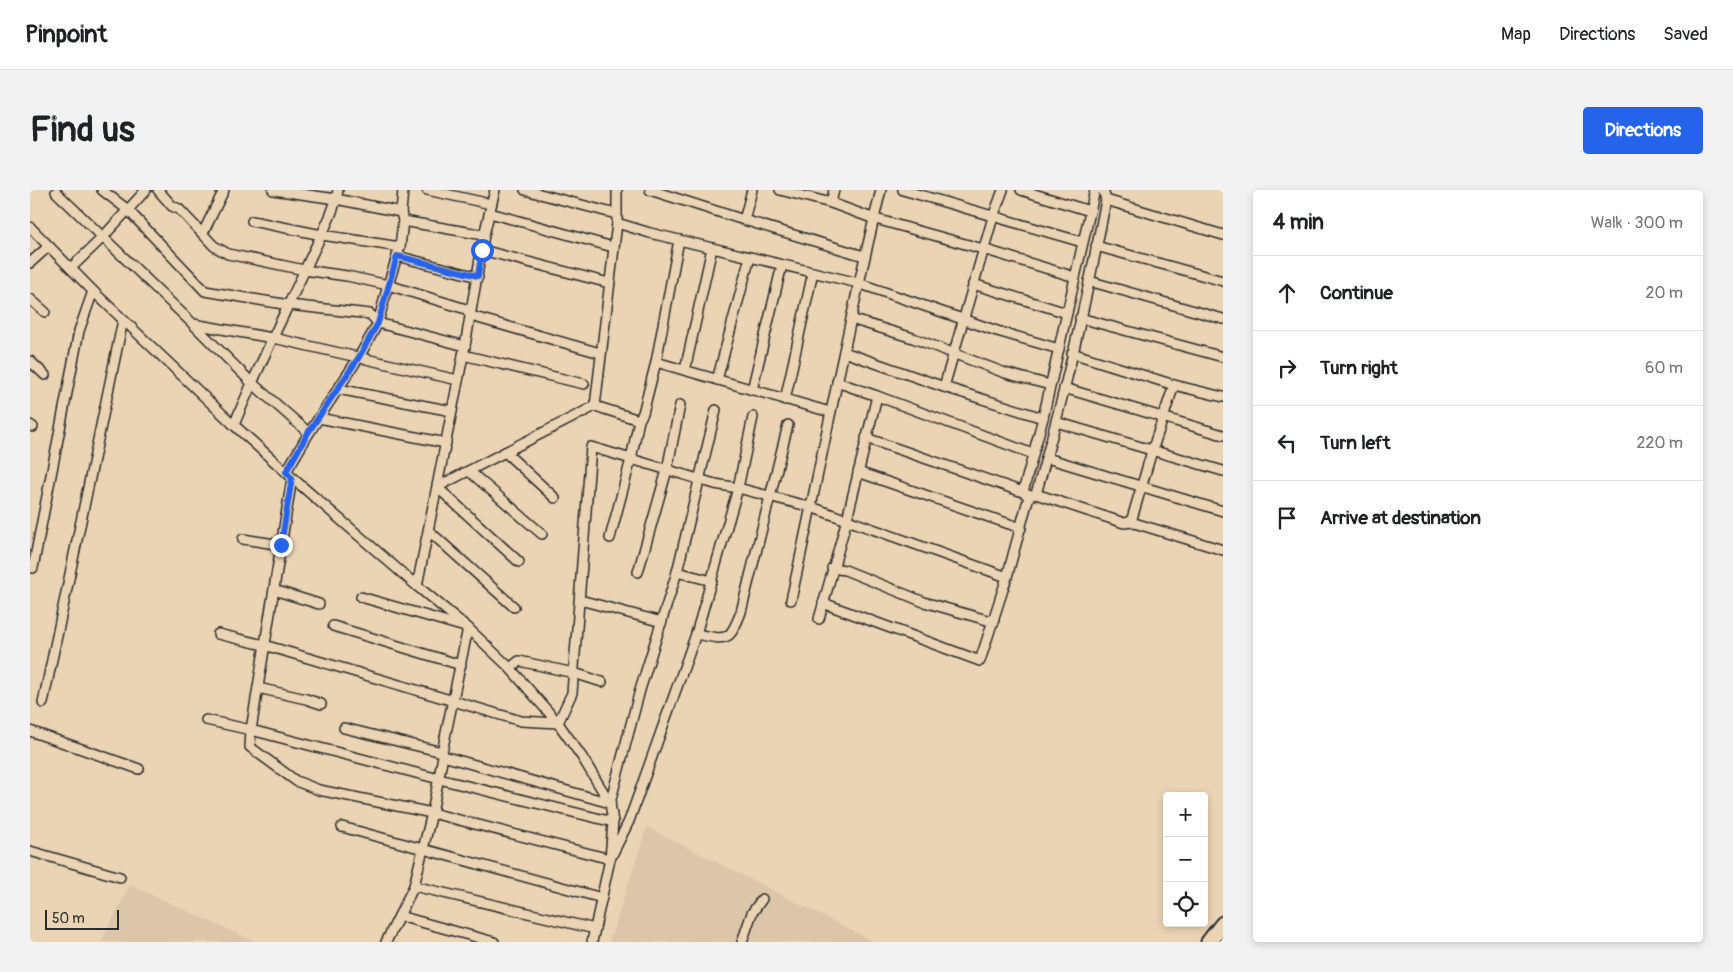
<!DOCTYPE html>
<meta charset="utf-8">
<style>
body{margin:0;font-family:Pangolin,sans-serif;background:#f2f2f2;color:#202124}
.controls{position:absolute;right:15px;bottom:15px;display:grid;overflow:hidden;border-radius:5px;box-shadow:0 2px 8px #0003}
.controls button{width:45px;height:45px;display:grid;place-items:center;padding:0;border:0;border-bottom:1px solid #e0e0e0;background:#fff;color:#202124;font:25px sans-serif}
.scale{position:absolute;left:15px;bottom:12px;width:74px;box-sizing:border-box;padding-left:5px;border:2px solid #2b2b2b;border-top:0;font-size:14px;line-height:18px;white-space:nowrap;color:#2b2b2b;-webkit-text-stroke:4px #ebd4b4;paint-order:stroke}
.stop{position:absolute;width:15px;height:15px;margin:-11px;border:4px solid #2563eb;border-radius:50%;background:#fff}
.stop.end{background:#2563eb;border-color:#fff;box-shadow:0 1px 5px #0008}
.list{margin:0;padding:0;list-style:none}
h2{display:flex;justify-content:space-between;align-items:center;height:65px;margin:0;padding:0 20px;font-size:21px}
h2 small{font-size:16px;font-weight:400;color:#757577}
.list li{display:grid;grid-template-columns:32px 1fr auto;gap:15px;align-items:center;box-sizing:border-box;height:75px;padding:0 20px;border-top:1px solid #e0e0e0}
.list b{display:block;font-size:19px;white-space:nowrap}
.list em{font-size:16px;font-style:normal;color:#757577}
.icon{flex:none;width:28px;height:28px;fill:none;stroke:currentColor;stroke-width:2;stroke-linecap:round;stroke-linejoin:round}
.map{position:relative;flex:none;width:1193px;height:752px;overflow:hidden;border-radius:5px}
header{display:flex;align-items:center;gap:30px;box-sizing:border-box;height:70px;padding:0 25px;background:#fff;border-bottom:1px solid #e0e0e0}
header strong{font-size:24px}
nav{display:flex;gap:28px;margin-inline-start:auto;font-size:18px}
.intro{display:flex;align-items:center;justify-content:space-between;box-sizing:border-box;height:120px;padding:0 30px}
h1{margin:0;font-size:35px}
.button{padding:12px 22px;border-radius:5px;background:#2563eb;color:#fff;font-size:18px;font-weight:700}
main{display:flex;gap:30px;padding:0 30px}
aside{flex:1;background:#fff;border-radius:5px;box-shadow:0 2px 8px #0003}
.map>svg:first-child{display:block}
.built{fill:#dbc6a9}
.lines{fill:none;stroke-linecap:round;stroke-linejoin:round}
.minor-casing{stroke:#2b2b2b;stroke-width:12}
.trunk-casing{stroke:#2b2b2b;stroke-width:19}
.minor{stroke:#ebd4b4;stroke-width:9}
.trunk{stroke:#ebd4b4;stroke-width:15}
.route{stroke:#2563eb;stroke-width:6}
</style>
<header>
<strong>Pinpoint</strong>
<nav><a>Map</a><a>Directions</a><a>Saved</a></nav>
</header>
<div class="intro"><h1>Find us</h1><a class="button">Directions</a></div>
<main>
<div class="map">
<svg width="1193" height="752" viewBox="0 0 1193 752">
<rect width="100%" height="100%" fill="#ebd4b4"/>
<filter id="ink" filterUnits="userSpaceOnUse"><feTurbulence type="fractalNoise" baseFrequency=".02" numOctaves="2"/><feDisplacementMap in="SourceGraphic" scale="10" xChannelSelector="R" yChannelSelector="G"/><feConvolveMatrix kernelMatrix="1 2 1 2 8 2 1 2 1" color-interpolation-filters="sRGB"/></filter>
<g filter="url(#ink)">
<!-- built -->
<g class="built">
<path d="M 617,637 L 845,752 L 579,752 Z"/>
<path d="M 100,695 L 226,752 L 71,752 Z"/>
</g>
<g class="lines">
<!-- minor casing -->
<g class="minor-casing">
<g id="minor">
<path d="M 72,0 L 98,20 L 175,101 L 259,115 L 340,124 L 348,133 L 435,156"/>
<path d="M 128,0 L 142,16 L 149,19 L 184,56 L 198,64 L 274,80 L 317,86 L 358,95 L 436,119 L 441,126 L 570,163"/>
<path d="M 243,0 L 306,9 L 371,22"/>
<path d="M 397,0 L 461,14"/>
<path d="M 495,0 L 586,24"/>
<path d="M 587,0 L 587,33 L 620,43 L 828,93 L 967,141 L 1029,159"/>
<path d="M 620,0 L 714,30"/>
<path d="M 722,0 L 714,30 L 834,66"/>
<path d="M 750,0 L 801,13 L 842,28 L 953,59 L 1045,87"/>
<path d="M 873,0 L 1052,52"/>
<path d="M 991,0 L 1060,21"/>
<path d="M 26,2 L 163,134 L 248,149 L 428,190"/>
<path d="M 1076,10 L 1193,45"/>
<path d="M 801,13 L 804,0"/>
<path d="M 460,23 L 583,57"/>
<path d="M 222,31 L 292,45 L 370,57"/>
<path d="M 373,31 L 454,45"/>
<path d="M 0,37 L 63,101 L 204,235 L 267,292 L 387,396 L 435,156 L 454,45 L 465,0"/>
<path d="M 173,43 L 194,0"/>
<path d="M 1066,56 L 1193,91"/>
<path d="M 452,60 L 579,93"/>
<path d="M 367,66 L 448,87"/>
<path d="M 0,73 L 19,56"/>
<path d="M 41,78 L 72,48 L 116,0"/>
<path d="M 1059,91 L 1193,129"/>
<path d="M 943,94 L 1037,123"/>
<path d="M 0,109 L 15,122"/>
<path d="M 1050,128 L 1193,167"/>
<path d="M 821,129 L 883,148 L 975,183 L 1020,195"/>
<path d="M 163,134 L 222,193 L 279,243"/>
<path d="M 814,162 L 914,197 L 1013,228"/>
<path d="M 1042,163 L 1144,195 L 1193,207"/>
<path d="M 433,165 L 554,194"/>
<path d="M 0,171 L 15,185"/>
<path d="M 626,172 L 800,222"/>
<path d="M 655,180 L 682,58"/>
<path d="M 687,190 L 720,67"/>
<path d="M 914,197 L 963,27 L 973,0"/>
<path d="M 1034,198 L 1193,245"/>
<path d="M 308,199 L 422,221"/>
<path d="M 722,200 L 752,75"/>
<path d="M 847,206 L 1003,264"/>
<path d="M 755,210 L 783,82"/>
<path d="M 565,216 L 587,33"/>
<path d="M 723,227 L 708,298 L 781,317 L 977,387"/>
<path d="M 289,228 L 416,253"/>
<path d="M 1026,232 L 1193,281"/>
<path d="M 0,235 L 3,237"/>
<path d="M 204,235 C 227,179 254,125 279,71 C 289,48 304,25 308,0"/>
<path d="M 836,248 L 993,302 L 999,306 L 1006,304 L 1094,333 L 1101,332 L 1193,360"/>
<path d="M 475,262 L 525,308"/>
<path d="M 1017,268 L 1193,321"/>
<path d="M 439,281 L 512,344"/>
<path d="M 256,282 L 279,243 L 329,167 L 348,133 L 358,95 L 370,57 L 373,31 L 371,22 L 373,0"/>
<path d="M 828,282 L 991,338"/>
<path d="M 262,288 L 221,540 L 409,589 L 583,632"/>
<path d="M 993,302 L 1013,228 L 1065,0"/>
<path d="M 1006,304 C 1034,207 1057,108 1076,10 L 1073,0"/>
<path d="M 1101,332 L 1122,261 L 1144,195"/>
<path d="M 399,341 L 484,417"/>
<path d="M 580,348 L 601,269 L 609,230 L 613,223 L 626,172 L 649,50"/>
<path d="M 213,349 L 251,355"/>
<path d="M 489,372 L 407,297 L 565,216 L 609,230"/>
<path d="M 3,378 L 49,141 L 63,101"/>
<path d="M 802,378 L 815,380 L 894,412 L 964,432"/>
<path d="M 608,382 L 637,280 L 650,215"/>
<path d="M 647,382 L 686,220"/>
<path d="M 244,400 L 289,414"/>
<path d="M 331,407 L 435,437"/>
<path d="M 550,410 L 632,432"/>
<path d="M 761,410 C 791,273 817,136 851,0"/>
<path d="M 793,413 L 950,471 L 977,387 L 999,306"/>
<path d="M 789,429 L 817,329 L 847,206 L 807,192"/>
<path d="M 303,436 L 431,475"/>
<path d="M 188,444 L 234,455 L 491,531 L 528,533 L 480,478 L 438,438 L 387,396"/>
<path d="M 666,444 C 697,450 699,453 711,422 L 758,235"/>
<path d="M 480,478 L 489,471 L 544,483 L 572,492"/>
<path d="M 228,498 L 276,509 L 291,514"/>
<path d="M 13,513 L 93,130"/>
<path d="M 176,530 L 221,540 L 220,557 L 266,591 L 289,600 L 402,623 L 580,669"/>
<path d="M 314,538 L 412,562"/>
<path d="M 0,541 L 109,579"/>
<path d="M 413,566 L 580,613 L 610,500 L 647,382 L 682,391"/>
<path d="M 312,637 L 393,659 L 402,623 L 413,566 L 412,562 L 438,438"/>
<path d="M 0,661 L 90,687"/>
<path d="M 384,696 L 565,739"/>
<path d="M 369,726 L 464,752"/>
<path d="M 356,752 L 384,696 L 393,659 L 572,708"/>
<path d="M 562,752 L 580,669 L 583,632 L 580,613 L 552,567 L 528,533 L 542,503 L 561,257 L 685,294 L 708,298 L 666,444 L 599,631 L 580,669"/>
<path d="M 712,752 L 722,723 L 732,709"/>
</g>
</g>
<!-- trunk casing -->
<g class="trunk-casing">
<path id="trunk" d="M 1179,752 L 1193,734"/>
</g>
<!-- minor -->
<use href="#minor" class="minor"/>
<!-- trunk -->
<use href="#trunk" class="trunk"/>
</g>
</g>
<g class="lines" filter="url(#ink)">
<!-- route -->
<path class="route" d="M 251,355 L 262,288 L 256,282 L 278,243 L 329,167 L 348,133 L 367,66 L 448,86 L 452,60"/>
</g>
</svg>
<div class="controls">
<button>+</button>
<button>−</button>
<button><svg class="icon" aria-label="locate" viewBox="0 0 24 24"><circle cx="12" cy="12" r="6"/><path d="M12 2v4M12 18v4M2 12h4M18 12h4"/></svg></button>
</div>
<div class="scale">50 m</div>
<div class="stop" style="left:452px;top:60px"></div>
<div class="stop end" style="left:251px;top:355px"></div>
</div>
<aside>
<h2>4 min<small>Walk · 300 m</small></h2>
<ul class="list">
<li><svg class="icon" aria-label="ahead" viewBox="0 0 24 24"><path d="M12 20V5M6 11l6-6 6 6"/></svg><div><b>Continue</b></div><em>20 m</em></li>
<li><svg class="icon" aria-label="right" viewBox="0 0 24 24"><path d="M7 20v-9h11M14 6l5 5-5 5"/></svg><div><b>Turn right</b></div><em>60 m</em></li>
<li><svg class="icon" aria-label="left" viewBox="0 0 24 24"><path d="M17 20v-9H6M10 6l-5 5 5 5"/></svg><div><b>Turn left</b></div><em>220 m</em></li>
<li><svg class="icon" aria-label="arrive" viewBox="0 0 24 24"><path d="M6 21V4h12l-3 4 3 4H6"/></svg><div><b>Arrive at destination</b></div></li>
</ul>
</aside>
</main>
